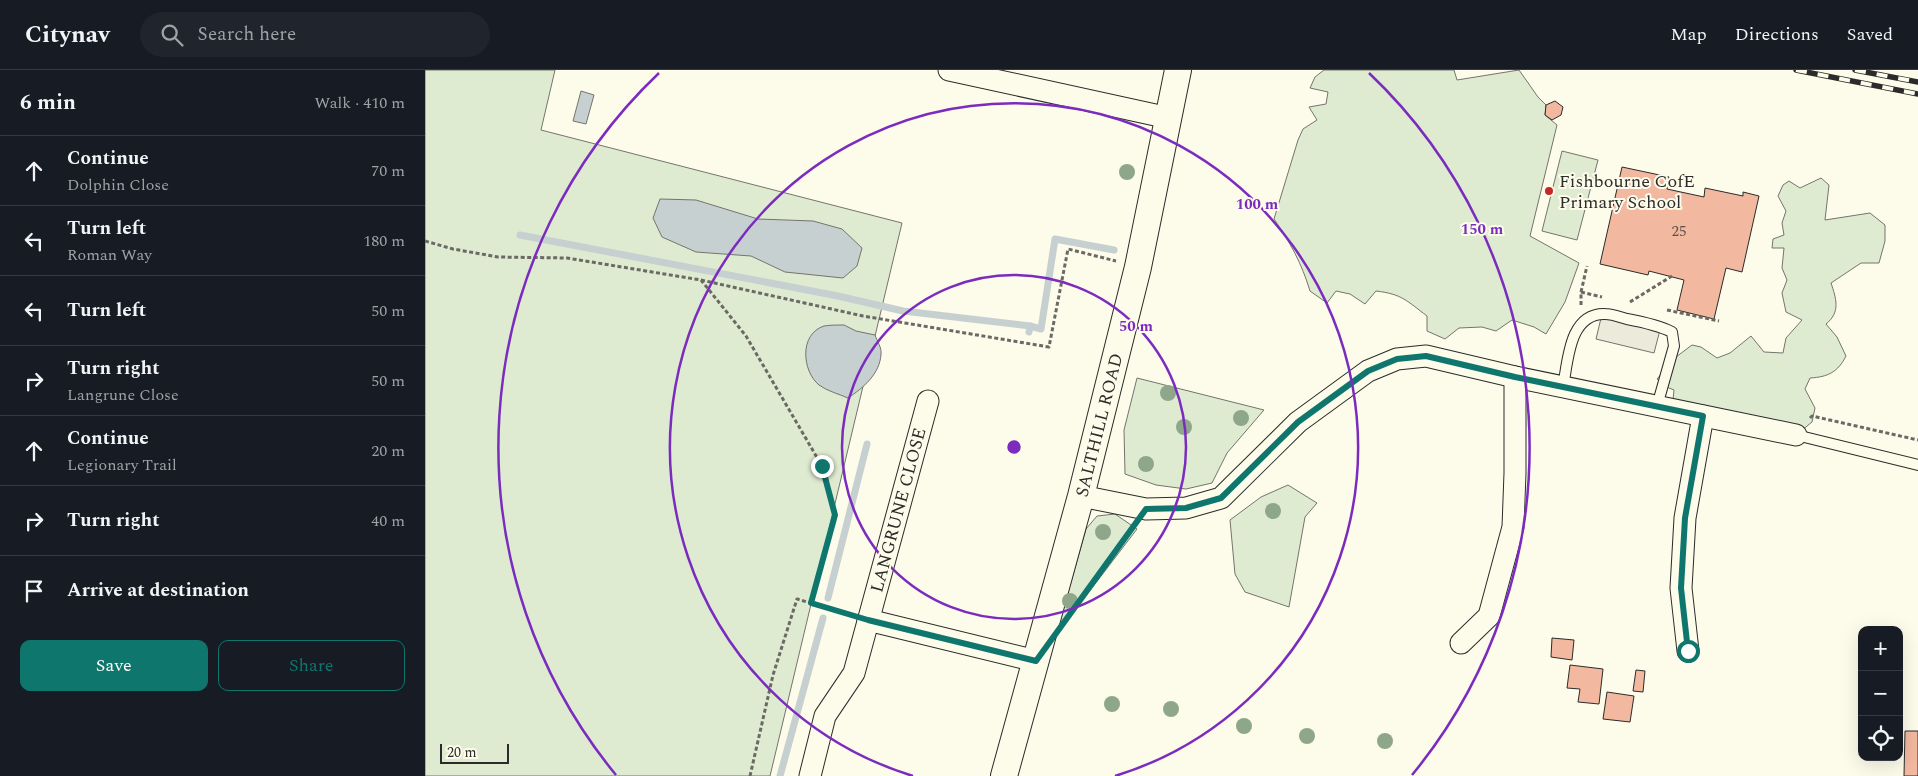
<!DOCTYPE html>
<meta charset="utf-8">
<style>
body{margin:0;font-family:Spectral,serif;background:#20242c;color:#f1f3f6}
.controls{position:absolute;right:15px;bottom:15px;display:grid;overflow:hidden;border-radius:10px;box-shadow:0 5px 20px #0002}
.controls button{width:45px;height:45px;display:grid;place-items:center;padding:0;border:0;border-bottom:1px solid #363941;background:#171b24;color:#f1f3f6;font:25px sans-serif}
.scale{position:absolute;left:15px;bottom:12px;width:69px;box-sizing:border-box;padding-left:5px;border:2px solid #2b2b2b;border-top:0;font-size:14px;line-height:18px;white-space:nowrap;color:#2b2b2b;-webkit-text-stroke:4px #fdfbea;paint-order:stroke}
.stop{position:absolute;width:15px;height:15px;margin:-11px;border:4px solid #0f766e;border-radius:50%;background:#fff}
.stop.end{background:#0f766e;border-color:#fff;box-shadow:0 1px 5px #0008}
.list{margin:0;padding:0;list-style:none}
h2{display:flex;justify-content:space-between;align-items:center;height:65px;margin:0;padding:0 20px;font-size:21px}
h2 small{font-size:16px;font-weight:400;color:#9ea1a6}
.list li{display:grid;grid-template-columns:32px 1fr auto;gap:15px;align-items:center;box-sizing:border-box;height:70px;padding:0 20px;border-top:1px solid #363941}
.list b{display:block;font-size:19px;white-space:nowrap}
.list p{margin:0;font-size:16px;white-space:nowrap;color:#9ea1a6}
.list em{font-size:16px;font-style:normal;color:#9ea1a6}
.actions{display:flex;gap:10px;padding:15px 20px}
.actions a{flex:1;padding:11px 0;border:1px solid #0f766e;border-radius:10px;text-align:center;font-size:18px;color:#0f766e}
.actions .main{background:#0f766e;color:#fff}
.icon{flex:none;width:28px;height:28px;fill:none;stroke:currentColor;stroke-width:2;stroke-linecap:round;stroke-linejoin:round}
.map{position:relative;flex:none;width:1493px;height:706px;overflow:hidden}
header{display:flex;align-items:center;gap:30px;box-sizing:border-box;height:70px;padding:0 25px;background:#171b24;border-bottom:1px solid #363941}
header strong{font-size:24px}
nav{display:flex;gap:28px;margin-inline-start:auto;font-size:18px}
.search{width:350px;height:45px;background:#20242c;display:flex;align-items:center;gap:12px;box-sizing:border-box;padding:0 18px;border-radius:28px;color:#9ea1a6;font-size:19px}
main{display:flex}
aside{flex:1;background:#171b24}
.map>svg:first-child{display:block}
.green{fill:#deebd1;stroke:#74746e}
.parking{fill:#eceadb;stroke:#74746e}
.water{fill:#c7d0d0;stroke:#74746e}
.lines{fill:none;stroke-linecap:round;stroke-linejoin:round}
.stream{stroke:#c7d0d0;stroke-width:7}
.building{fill:#f2b8a0;stroke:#2b2b2b}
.service-casing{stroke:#2b2b2b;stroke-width:12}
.minor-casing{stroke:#2b2b2b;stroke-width:23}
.tertiary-casing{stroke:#2b2b2b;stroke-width:28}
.path{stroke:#6a6964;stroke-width:3;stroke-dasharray:4 2.5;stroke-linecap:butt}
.service{stroke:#fdfbea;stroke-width:10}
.minor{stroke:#fdfbea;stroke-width:21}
.tertiary{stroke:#fdfbea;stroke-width:26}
.rail-casing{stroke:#2b2b2b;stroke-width:5.5}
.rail{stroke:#fdfbea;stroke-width:4;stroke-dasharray:11;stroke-linecap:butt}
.tree{fill:#8ea78a}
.route{stroke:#0f766e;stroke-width:6}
.ring{fill:none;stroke:#7b2cbf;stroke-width:2.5}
.poi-dot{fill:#c62828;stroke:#fdfbea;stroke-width:2}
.labels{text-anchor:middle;stroke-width:4;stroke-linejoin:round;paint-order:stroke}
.number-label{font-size:15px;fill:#5d4e48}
.poi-label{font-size:18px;fill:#2b2b2b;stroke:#fdfbea;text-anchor:start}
.street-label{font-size:18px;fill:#2b2b2b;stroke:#fdfbea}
.centre{fill:#7b2cbf;stroke:#fdfbea;stroke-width:2.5}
.ring-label{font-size:15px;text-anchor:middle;font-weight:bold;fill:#7b2cbf;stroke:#fdfbea;stroke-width:4;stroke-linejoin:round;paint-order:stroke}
</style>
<header>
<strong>Citynav</strong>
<div class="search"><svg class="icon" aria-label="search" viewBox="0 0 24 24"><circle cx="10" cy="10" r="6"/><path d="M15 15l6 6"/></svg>Search here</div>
<nav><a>Map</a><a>Directions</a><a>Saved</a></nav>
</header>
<main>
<aside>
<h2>6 min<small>Walk · 410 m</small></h2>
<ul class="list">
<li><svg class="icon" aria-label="ahead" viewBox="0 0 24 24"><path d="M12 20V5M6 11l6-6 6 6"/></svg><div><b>Continue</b><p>Dolphin Close</p></div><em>70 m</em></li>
<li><svg class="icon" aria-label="left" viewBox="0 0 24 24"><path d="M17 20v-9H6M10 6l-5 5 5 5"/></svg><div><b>Turn left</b><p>Roman Way</p></div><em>180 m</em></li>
<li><svg class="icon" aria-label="left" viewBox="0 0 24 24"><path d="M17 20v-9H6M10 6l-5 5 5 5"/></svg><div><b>Turn left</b></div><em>50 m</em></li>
<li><svg class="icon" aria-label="right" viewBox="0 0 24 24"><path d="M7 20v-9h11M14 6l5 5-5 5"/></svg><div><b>Turn right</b><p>Langrune Close</p></div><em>50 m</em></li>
<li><svg class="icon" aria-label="ahead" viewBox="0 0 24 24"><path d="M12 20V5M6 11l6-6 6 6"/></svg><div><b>Continue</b><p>Legionary Trail</p></div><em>20 m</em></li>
<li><svg class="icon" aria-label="right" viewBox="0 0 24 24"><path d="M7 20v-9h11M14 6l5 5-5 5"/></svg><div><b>Turn right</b></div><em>40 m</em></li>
<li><svg class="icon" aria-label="arrive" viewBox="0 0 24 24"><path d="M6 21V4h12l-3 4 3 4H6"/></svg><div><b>Arrive at destination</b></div></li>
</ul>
<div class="actions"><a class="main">Save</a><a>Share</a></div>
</aside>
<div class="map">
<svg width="1493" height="706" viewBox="0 0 1493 706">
<rect width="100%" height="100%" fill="#fdfbea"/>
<!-- green -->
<g class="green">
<path d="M 0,0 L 130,0 L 116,60 L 477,153 L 345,706 L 0,706 Z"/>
<path d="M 899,0 L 1029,0 L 1032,10 L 1094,0 L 1113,27 L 1121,35 L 1120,45 L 1132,55 L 1105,166 L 1154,193 L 1140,232 L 1121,264 L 1109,257 L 1087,250 L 1071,261 L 1057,257 L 1034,258 L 1020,269 L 1002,261 L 1002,246 C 982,231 977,224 951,221 L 940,234 L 925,224 L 911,221 L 902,233 L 885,221 C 877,194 865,172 849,149 L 873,70 L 878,59 L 892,50 L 884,37 L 901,34 L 903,22 L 885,18 L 890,7 Z"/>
<path d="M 1137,81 L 1173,90 L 1152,170 L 1117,161 Z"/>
<path d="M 1396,108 L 1404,115 L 1400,150 L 1445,143 L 1460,155 L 1460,171 L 1454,193 L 1436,193 L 1406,213 C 1411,228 1416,242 1401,254 L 1412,267 L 1421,286 C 1413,302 1403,307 1385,308 L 1380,319 L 1390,338 L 1387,352 L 1365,370 L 1248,330 L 1249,320 L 1244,318 L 1232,309 L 1251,287 L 1267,275 L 1276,277 L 1292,288 L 1305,283 L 1326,266 L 1339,282 L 1358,283 L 1361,268 L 1377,250 L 1361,242 L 1357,223 L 1362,210 L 1357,198 L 1359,178 L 1347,178 L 1348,169 L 1359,165 L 1357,153 L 1361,141 L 1353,126 L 1358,115 L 1364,111 L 1375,118 Z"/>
<path d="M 712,308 L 839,340 L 802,383 L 787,413 L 761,419 L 731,415 L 700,404 L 699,360 Z"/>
<path d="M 863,415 L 892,433 L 880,447 L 864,537 L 820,522 L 810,504 L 805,450 L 836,427 Z"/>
<path d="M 690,444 L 712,459 L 631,565 L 661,459 L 672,446 Z"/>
</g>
<!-- parking -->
<path class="parking" d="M 1177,244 L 1236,256 L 1229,283 L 1171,269 Z"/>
<!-- water -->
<g class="water">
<path d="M 156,21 L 169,25 L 161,54 L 148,51 Z"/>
<path d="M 235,129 L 271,130 L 333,149 L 388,151 L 417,159 L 437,178 L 432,196 L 418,208 L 360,202 L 326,186 L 271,182 L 237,167 L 228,148 Z"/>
<path d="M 419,255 L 431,261 L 450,265 C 452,271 457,278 456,284 C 455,304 438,318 423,328 C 414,324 402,321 394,315 C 377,301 374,264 399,256 C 405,255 413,255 419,255 Z"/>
</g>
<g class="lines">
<!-- stream -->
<g class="stream">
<path d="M 95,165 L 413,226 L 478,241 L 605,256 L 604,262"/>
<path d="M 605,256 L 616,259 L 630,169 L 689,180"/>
<path d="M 403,528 L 442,374"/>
<path d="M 355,706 L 398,548"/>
</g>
</g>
<!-- building -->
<g class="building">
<path d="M 1130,31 L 1138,37 L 1136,45 L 1127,50 L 1120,45 L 1121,35 Z"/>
<path d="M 1197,97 L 1244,107 L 1242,119 L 1279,127 L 1280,118 L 1318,126 L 1318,122 L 1334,126 L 1317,202 L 1301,198 L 1289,249 L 1252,240 L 1259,210 L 1224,201 L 1223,205 L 1175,194 Z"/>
<path d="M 1127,568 L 1149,570 L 1147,590 L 1126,587 Z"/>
<path d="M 1145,595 L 1178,599 L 1174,634 L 1153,632 L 1155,619 L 1142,618 Z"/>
<path d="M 1211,600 L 1220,601 L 1218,622 L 1208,621 Z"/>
<path d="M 1182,622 L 1209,626 L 1205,652 L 1178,649 Z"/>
<path d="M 1480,661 L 1493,661 L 1493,706 L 1479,706 Z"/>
</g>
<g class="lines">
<!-- service casing -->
<g class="service-casing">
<g id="service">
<path d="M 1138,317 C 1143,291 1144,243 1180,244 C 1187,244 1195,247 1202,249 C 1218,252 1233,255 1247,262 L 1249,276 L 1232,336"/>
<path d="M 1371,365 L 1493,395"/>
</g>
</g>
<!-- minor casing -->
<g class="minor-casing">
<g id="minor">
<path d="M 524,0 L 744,48"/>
<path d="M 656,426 L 721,439 L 761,438 L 796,428 L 873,352 L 943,301 L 972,289 L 1001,286 L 1090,307 L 1371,365"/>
<path d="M 443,550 L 611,591"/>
<path d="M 1036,573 L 1064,546 L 1088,457 L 1090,403 L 1090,307"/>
<path d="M 1263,581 L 1256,518 L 1260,448 L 1278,346"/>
<path d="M 385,706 L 400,646 L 429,603 L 503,331"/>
</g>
</g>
<!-- tertiary casing -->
<g class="tertiary-casing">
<path id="tertiary" d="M 579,706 L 656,426 L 713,197 L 753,0"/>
</g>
<!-- path -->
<g class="path">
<path d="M 0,171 L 28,179 L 73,187 L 142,188 L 276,210 L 321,266 L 397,396 L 410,445 L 386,533"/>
<path d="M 276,210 L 438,246 L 624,277 L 643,179 L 691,191"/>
<path d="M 1156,222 L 1177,227"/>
<path d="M 1205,232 L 1247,206"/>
<path d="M 1156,235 L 1156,222 L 1162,196"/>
<path d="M 1242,240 L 1294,251"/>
<path d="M 1385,348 L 1387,346 L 1493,370"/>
<path d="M 654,532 L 707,458"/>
<path d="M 325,706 L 348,605 L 372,529 L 423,544"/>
</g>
<!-- service -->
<use href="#service" class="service"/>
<!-- minor -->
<use href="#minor" class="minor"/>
<!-- tertiary -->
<use href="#tertiary" class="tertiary"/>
<!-- rail casing -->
<g class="rail-casing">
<g id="rail">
<path d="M 1371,0 L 1493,24"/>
<path d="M 1430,0 L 1493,12"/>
</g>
</g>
<!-- rail -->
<use href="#rail" class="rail"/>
</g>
<!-- trees -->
<g class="tree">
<circle cx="702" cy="102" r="8"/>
<circle cx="743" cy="323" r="8"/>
<circle cx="816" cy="348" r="8"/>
<circle cx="759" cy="357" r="8"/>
<circle cx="721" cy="394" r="8"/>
<circle cx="848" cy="441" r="8"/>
<circle cx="678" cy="462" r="8"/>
<circle cx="645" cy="531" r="8"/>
<circle cx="687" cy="634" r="8"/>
<circle cx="746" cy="639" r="8"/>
<circle cx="819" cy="656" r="8"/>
<circle cx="882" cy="666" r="8"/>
<circle cx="960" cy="671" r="8"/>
</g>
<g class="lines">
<!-- route -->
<path class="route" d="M 397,396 L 410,445 L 386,533 L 443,550 L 611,591 L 721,439 L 761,438 L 796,428 L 873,352 L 943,301 L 972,289 L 1001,286 L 1090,307 L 1278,346 L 1260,448 L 1256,518 L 1263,581"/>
</g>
<!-- distance rings -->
<g class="ring">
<circle cx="589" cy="377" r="172"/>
<path d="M488 706A344 344 0 1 1 690 706"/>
<path d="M191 705A516 516 0 0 1 234 3M944 3A516 516 0 0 1 987 705"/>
</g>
<!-- markers -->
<circle class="poi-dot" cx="1124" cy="121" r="5"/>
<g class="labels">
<!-- number labels -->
<g class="number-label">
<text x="1254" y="166">25</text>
</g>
<!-- poi labels -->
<g class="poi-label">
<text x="1134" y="117">Fishbourne CofE<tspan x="1134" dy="21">Primary School</tspan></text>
</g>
<!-- street labels -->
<g class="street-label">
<text transform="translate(674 355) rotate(-76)" y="6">SALTHILL ROAD</text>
<text transform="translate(473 440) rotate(-75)" y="6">LANGRUNE CLOSE</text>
</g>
</g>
<circle cx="589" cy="377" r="8" class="centre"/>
<g class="ring-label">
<text x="832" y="139">100 m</text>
<text x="1057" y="164">150 m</text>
<text x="711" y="261">50 m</text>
</g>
</svg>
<div class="controls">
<button>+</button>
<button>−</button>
<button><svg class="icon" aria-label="locate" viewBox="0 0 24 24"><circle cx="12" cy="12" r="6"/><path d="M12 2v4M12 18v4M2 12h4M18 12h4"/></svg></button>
</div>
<div class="scale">20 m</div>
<div class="stop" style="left:1263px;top:581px"></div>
<div class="stop end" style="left:397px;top:396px"></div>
</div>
</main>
